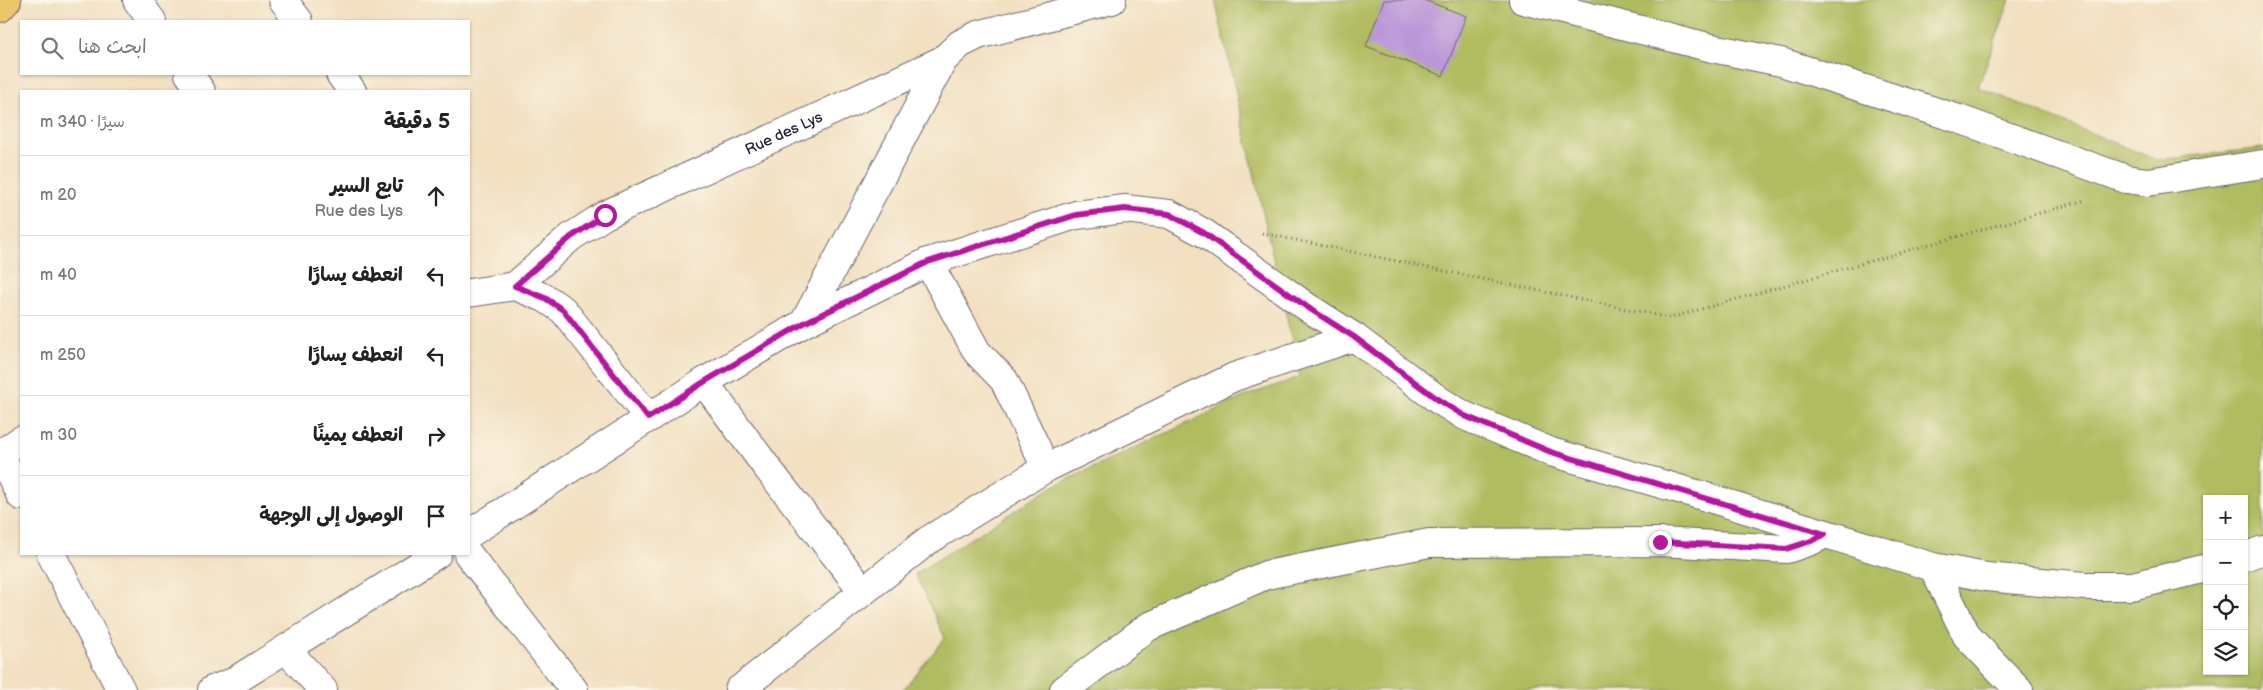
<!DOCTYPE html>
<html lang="ar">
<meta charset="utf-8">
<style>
body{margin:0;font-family:"Balsamiq Sans","Playpen Sans Arabic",sans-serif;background:#f2f2f2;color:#222;direction:rtl}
.controls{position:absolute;right:15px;bottom:15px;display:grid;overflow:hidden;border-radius:0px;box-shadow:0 1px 4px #0004}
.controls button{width:45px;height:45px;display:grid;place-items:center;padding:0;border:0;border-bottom:1px solid #e0e0e0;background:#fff;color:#222;font:25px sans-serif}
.stop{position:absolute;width:15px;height:15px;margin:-11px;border:4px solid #b5179e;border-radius:50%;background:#fff}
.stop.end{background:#b5179e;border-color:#fff;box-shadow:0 1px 5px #0008}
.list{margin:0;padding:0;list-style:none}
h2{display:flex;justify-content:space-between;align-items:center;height:65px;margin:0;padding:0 20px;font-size:21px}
h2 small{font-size:16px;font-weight:400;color:#767676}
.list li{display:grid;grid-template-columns:32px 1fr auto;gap:15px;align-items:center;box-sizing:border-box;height:80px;padding:0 20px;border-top:1px solid #e0e0e0}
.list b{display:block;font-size:19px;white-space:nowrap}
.list p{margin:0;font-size:16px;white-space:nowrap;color:#767676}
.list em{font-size:16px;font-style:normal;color:#767676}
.icon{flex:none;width:28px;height:28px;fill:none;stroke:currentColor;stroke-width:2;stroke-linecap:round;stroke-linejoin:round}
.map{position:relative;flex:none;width:2263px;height:690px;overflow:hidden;direction:ltr}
.search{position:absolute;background:#fff;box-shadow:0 1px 4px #0004;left:20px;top:20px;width:450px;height:55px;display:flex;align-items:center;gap:12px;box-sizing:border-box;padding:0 18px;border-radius:0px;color:#767676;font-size:19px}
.panel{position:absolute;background:#fff;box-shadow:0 1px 4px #0004;left:20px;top:90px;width:450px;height:465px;border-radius:0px;direction:rtl}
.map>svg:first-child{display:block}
.green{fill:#afbc5e;stroke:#686f4c;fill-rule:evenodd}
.building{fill:#bb97d9}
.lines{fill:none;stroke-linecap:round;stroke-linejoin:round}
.street-casing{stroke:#6b646a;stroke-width:30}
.primary-casing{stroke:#6b646a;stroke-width:30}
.path{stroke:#6b646a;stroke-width:3;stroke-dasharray:1 4;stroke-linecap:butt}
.street{stroke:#fff;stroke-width:28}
.primary{stroke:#ecc669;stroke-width:28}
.route{stroke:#b5179e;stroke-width:6}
.labels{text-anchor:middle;stroke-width:4.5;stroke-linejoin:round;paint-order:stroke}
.street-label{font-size:15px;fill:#22223b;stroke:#fcf5e5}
</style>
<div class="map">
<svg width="2263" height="690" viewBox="0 0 2263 690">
<rect width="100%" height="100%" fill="#fcf5e5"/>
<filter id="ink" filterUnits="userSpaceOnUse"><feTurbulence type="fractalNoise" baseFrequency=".02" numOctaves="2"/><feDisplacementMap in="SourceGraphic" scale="10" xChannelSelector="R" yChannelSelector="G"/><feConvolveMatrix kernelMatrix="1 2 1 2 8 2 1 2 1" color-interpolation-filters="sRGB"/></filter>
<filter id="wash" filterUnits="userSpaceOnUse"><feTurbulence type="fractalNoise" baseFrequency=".0096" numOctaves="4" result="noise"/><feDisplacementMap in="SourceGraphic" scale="20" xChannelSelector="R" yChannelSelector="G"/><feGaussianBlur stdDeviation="1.12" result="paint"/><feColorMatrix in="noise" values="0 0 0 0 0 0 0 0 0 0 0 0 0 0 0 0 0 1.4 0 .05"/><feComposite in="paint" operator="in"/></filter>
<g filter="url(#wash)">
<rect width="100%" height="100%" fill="#f2e0c1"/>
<!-- green -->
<path class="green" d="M 1215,0 L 2010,0 L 1978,87 L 2157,160 L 2263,148 L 2263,690 L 903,690 L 945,638 L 915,574 L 1052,487 L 1243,397 L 1300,377 ZM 2207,499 L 2244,499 L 2244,671 L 2207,671 Z"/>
<g id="blocks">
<!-- building -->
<path class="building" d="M 1384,0 L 1424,0 L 1466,16 L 1443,76 L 1366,46 Z"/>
</g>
</g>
<g filter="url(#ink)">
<use href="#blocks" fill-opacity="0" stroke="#6b646a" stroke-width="1"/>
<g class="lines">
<!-- street casing -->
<g class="street-casing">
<g id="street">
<path d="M 137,0 L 152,21"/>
<path d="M 283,0 L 299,21"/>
<path d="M 1523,0 L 1712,48 L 1781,62 L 1959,119 L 2126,179 L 2148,182 L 2263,164"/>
<path d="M 189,74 L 201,91"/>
<path d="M 340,74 L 352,91"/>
<path d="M 928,262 L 977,352 L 1004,380 L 1046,468"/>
<path d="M 515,286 L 545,298 L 563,310 L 649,418"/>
<path id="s1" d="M 469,293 L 515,286 L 571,237 L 605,215 L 943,60 L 960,44 L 978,35 L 1112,0"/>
<path d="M 804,323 L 943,60"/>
<path d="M 704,382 L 765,465 L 863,591"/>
<path d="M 0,454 L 21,496"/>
<path d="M 0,454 L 21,440"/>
<path d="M 469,534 L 704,382 L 804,323 L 928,262 L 1076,215 L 1125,209 L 1169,214 L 1204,233 L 1307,307 L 1354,337 L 1440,401 L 1465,416 L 1551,452 L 1703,496 L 1933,567 L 1986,577 L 2085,586 L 2132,586 L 2207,568"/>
<path d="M 51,554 L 121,690"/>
<path d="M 468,554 L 574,690"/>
<path d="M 2244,557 L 2263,550"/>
<path d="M 1933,567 L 1967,636 L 2019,690"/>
<path d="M 286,649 L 323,690"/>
<path d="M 212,690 L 233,682 L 437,554"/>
<path d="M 739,690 L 927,541 L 1046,468 L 1234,377 L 1354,337"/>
<path d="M 1064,690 L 1148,627 L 1266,575 L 1429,543 L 1660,542 L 1787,549 L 1811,541 L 1825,534"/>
</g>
</g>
<!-- primary casing -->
<g class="primary-casing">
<path id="primary" d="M 0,8 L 7,0"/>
</g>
<!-- path -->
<path class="path" d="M 1262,233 L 1670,318 L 2086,200"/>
<!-- street -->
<use href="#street" class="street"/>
<!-- primary -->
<use href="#primary" class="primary"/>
</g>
</g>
<g class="lines" filter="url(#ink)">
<!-- route -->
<path class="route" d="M 605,215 L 571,237 L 515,286 L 545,298 L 563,310 L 648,418 L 704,382 L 804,323 L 928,262 L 1076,215 L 1125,209 L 1169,214 L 1204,233 L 1307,307 L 1354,337 L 1440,401 L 1465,416 L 1551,452 L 1825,534 L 1811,541 L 1786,549 L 1660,542"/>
</g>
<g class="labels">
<!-- street labels -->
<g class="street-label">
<text dy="5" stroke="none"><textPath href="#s1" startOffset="358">Rue des Lys</textPath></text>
</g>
</g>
</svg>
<div class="controls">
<button>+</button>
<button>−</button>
<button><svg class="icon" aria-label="locate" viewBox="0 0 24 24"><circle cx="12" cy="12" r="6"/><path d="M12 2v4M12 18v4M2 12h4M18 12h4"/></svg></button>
<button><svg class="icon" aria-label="layers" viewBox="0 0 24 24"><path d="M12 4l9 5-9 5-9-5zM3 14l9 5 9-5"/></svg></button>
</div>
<div class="stop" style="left:605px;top:215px"></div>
<div class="stop end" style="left:1660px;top:542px"></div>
<div class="search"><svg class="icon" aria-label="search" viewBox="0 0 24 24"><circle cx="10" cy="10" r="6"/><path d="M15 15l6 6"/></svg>ابحث هنا</div>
<section class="panel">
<h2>5 دقيقة<small>سيرًا · 340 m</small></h2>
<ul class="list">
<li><svg class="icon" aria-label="ahead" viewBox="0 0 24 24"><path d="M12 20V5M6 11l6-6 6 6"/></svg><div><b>تابع السير</b><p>Rue des Lys</p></div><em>20 m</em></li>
<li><svg class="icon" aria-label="left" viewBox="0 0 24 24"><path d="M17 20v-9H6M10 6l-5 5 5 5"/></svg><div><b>انعطف يسارًا</b></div><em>40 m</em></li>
<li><svg class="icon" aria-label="left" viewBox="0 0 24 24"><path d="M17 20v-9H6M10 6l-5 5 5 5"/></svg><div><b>انعطف يسارًا</b></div><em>250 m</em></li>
<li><svg class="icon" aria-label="right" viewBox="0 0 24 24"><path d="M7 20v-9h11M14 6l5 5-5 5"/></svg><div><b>انعطف يمينًا</b></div><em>30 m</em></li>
<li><svg class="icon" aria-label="arrive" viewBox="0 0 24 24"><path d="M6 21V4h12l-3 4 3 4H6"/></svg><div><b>الوصول إلى الوجهة</b></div></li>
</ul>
</section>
</div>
